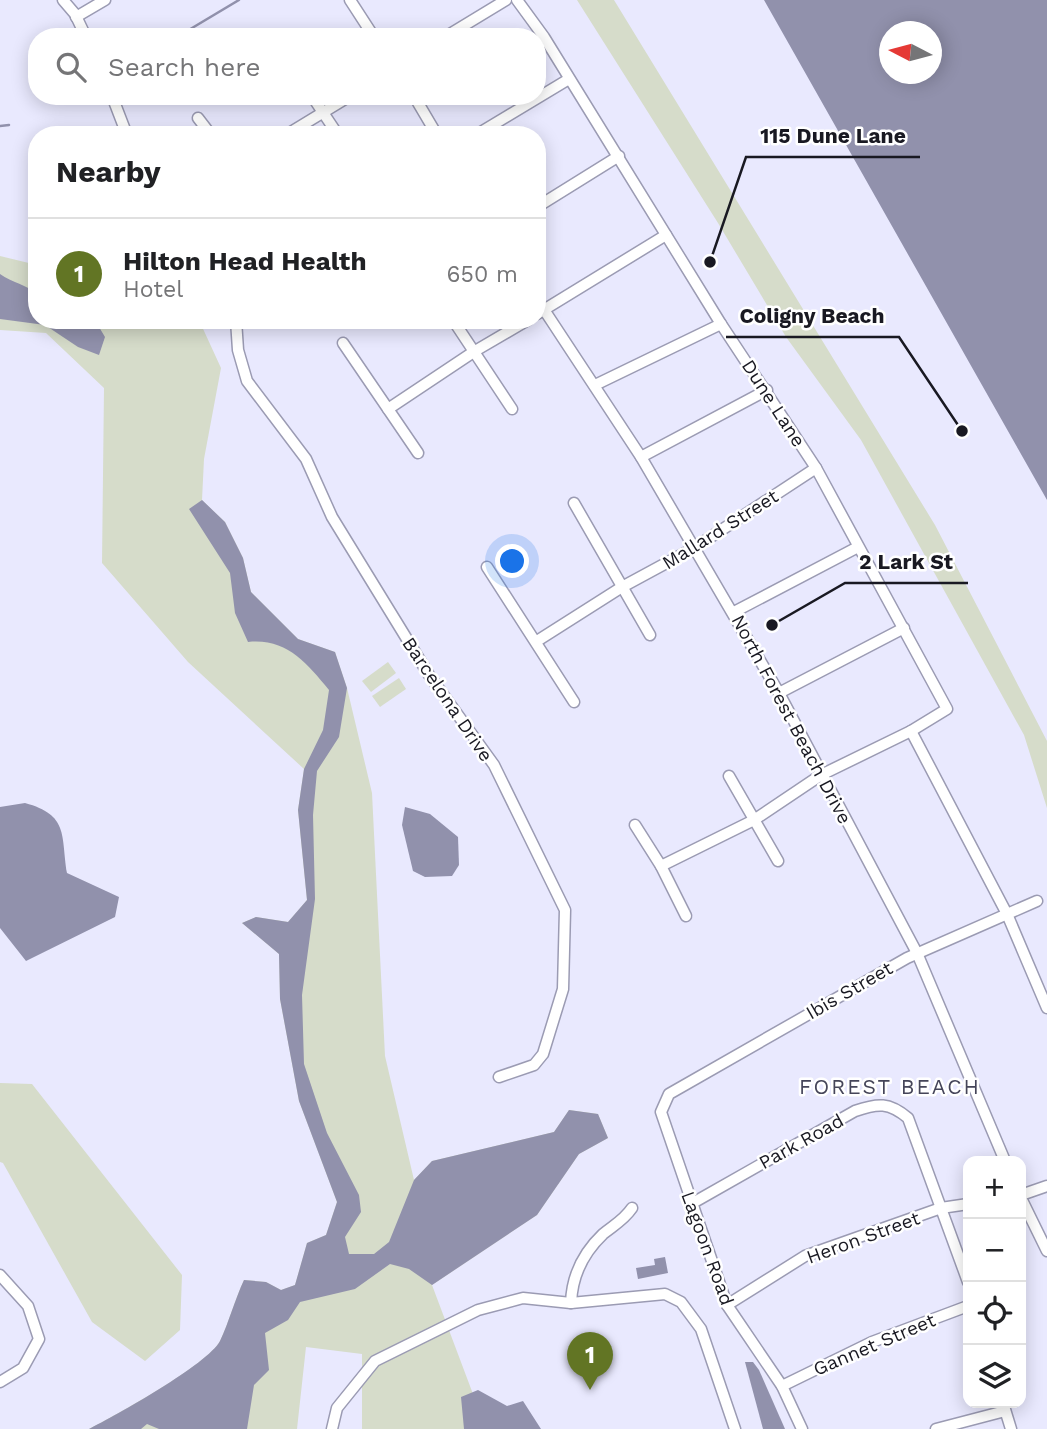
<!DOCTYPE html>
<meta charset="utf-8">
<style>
body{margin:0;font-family:"Work Sans",sans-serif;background:#f2f2f2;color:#202124}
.controls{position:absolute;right:21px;bottom:21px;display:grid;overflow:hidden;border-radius:14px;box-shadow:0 4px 18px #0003}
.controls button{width:63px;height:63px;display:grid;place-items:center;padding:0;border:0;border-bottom:2px solid #e0e0e0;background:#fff;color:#202124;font:35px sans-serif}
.compass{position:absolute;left:879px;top:21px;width:63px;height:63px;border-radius:50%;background:#fff;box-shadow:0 4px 18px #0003;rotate:276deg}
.you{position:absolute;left:513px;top:562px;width:24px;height:24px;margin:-18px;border:5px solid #fff;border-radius:50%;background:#1a73e8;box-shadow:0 0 0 10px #1a73e833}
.badge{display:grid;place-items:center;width:46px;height:46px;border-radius:50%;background:#627524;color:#fff;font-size:23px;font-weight:700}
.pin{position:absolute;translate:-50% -58px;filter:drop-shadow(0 2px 4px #0008)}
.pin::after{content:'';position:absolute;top:37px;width:24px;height:21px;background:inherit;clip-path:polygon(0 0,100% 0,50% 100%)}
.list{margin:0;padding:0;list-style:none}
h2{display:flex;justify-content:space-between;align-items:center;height:91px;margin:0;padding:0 28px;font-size:30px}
h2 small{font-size:23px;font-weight:400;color:#757577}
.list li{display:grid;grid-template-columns:46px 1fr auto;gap:21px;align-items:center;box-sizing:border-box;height:112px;padding:0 28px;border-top:2px solid #e0e0e0}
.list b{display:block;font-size:26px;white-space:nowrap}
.list p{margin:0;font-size:23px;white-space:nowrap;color:#757577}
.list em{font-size:23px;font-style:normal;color:#757577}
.icon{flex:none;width:38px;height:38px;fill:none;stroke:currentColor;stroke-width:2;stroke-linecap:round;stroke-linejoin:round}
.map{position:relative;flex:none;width:1047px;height:1429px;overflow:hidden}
.search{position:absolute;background:#fff;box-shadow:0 4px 18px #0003;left:28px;top:28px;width:518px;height:77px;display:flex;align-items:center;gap:18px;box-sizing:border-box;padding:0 24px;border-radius:28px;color:#757577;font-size:26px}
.panel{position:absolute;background:#fff;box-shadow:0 4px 18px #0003;left:28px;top:126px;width:518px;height:203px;border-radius:28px}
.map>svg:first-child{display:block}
.green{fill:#d6dcca}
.water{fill:#9191ac;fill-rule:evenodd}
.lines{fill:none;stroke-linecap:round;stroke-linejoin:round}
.stream{stroke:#9191ac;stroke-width:2.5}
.street-casing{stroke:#9b9bb3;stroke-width:13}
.street{stroke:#fff;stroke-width:10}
.labels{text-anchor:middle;stroke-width:5;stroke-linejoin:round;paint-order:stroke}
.street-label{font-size:19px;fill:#191922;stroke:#fff}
.neighbourhood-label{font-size:21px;letter-spacing:2px;fill:#454559;stroke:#fff}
.leader{fill:none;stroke:#191922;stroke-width:2.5}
.callout-dot{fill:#191922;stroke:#fff;stroke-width:2.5}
.callout-label{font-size:21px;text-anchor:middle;font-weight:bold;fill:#191922;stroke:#fff;stroke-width:5;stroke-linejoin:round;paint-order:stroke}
</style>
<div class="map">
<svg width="1047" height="1429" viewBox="0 0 1047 1429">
<rect width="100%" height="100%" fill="#e9e9fe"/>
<!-- green -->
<g class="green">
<path d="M 577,0 L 614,0 L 935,525 L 1047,741 L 1047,808 L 1024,735 L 861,440 L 786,337 L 718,223 Z"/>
<path d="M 0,256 L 37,265 L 37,320 L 199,320 L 221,368 L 204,459 L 202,500 L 225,522 L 243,558 L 251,592 L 298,639 L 335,652 L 347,688 L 372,793 L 385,1056 L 414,1180 L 432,1161 L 554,1132 L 569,1110 L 598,1114 L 608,1138 L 579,1154 L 537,1215 L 432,1285 L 476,1402 L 514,1429 L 362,1429 L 362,1354 L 306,1347 L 297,1429 L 89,1429 C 116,1415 207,1365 220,1341 C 229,1322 235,1299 244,1280 L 266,1282 L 281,1290 L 295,1285 L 307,1243 L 326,1235 L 337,1202 L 299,1101 L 280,999 L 279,954 L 242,923 L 256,917 L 288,922 L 307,900 L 298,810 L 304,769 L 188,662 L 102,563 L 104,388 L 46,333 L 0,330 Z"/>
<path d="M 388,662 L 396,673 L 371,692 L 362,681 Z"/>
<path d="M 399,678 L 406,689 L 380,707 L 372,696 Z"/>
<path d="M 0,1083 L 32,1084 L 182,1275 L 180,1330 L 145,1361 L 92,1322 L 3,1163 L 0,1162 Z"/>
</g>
<!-- water -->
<g class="water">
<path d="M 764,0 L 1047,0 L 1047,500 ZM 890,32 L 932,32 L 932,74 L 890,74 Z"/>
<path d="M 0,274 C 12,283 27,284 37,295 L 37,320 L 96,322 L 105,337 L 99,355 L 78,347 L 45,325 L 0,319 Z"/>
<path d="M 202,500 L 225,522 L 243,558 L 251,592 L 298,639 L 335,652 L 347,688 L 339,737 L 317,771 L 313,815 L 315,899 L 302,995 L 304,1064 L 327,1133 L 359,1195 L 361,1212 L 345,1237 L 349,1254 L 374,1254 L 389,1242 L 414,1180 L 432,1161 L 554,1132 L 569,1110 L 598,1114 L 608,1138 L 579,1154 L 537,1215 L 432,1285 L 409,1269 L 390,1264 L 355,1289 L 300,1302 L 288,1320 L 265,1333 L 269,1370 L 254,1385 L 247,1429 L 159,1429 L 147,1424 L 141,1429 L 89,1429 C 115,1416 208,1364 220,1341 C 229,1322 235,1299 244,1280 L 266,1282 L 281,1290 L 295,1285 L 307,1243 L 326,1235 L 337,1202 L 299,1101 L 280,999 L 279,954 L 242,923 L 256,917 L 288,922 L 307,900 L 298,810 L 304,769 L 323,730 L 329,690 C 306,662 286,638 248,642 L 235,613 L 230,573 L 189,509 Z"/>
<path d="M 25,803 C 69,815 61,835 67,873 L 119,897 L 115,917 L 26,961 L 0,928 L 0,807 Z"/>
<path d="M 405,807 L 430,814 L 458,837 L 459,865 L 452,876 L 425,877 L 413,871 L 402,825 Z"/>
<path d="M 665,1257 L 668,1273 L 638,1279 L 636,1268 L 655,1265 L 654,1259 Z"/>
<path d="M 745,1362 L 753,1362 L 759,1370 L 785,1429 L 763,1429 Z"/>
<path d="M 478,1390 L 507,1406 L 523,1401 L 541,1429 L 464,1429 L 461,1397 Z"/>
</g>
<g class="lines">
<!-- stream -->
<g class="stream">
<path d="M 177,37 L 239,0"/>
<path d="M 0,126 L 9,125"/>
</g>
<!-- street casing -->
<g class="street-casing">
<g id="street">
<path d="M 63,0 L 75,14 L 86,37"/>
<path d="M 350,0 L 374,37"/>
<path d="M 517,0 L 544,37 L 721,324 L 816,468 L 947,709 L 911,731 L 821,775 L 754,820 L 661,866"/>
<path d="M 76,17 L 105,0"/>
<path d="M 445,37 L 506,0"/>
<path d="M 112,96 L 127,135"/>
<path d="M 312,96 L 338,135"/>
<path d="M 414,96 L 437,135"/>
<path d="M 198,118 L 211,135"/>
<path d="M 286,135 L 350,96"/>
<path d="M 476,135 L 569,79"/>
<path d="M 537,207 L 619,156"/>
<path d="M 537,299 L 641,457 L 779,693 L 917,953 L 1005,1161"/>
<path d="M 537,314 L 666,235"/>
<path d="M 236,320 L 238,350 L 247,381 L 306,459 L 332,517 L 429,675 L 494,765 L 565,910 L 563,989 L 543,1054 L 534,1065 L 499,1077"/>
<path d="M 453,320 L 512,409"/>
<path d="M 343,343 L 418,453"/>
<path d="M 595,385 L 721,324"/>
<path d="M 388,409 L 475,351 L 528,320"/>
<path d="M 641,457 L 767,390"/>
<path d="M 574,503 L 650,635"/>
<path d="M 487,567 L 574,702"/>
<path d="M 734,612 L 858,547"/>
<path d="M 537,641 L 622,587 L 694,548 L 816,468"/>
<path d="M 779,693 L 904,628"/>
<path d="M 911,731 L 1007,914 L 1047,1008"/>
<path d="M 729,776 L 778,861"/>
<path d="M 635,825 L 661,866 L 686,916"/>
<path d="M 1021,1195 L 1047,1186"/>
<path d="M 1021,1198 L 1047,1251"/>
<path d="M 691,1204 L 855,1111 C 878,1103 889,1102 908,1118 L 968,1282"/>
<path d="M 0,1275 L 28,1306 L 39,1339 L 23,1368 L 0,1382"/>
<path d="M 571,1303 C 572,1276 583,1253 603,1234 C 614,1225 624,1220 632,1208"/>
<path d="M 727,1305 L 805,1256 L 941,1208 L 968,1204"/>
<path d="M 782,1386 L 872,1342 L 968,1306"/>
<path d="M 1003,1403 L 1011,1429"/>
<path d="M 332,1429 L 337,1408 L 375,1361 L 478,1310 L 523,1298 L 571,1303 L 665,1294 L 681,1302 L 701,1329 L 735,1429"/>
<path d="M 802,1429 L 782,1386 L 727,1305 L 661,1112 L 669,1094 L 907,958 L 1037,901"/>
<path d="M 936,1429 L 1005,1411"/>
</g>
</g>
<!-- street -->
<use href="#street" class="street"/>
</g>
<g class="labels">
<!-- street labels -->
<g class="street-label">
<text transform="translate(774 403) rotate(57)" y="7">Dune Lane</text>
<text transform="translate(720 529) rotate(-32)" y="7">Mallard Street</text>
<text transform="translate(448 699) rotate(56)" y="7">Barcelona Drive</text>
<text transform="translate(792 719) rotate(62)" y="7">North Forest Beach Drive</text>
<text transform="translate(849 990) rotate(-30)" y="7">Ibis Street</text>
<text transform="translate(801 1141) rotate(-29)" y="7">Park Road</text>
<text transform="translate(863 1237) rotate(-20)" y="7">Heron Street</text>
<text transform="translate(708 1248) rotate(70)" y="7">Lagoon Road</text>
<text transform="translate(874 1344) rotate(-23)" y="7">Gannet Street</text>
</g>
<!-- neighbourhood labels -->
<g class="neighbourhood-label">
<text x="890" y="1094">FOREST BEACH</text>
</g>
</g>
<!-- callouts -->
<path class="leader" d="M710 262L746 157H920M962 431L899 337H726M772 625L845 583H968"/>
<g class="callout-dot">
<circle cx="710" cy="262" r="7"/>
<circle cx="962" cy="431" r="7"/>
<circle cx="772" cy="625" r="7"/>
</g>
<g class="callout-label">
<text x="833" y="143">115 Dune Lane</text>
<text x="812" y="323">Coligny Beach</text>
<text x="906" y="569">2 Lark St</text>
</g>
</svg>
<div class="controls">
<button>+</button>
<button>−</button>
<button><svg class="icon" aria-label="locate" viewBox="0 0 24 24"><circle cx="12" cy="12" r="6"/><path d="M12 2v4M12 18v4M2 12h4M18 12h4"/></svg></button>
<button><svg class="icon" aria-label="layers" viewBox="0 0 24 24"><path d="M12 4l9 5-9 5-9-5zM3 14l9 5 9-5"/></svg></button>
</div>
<svg class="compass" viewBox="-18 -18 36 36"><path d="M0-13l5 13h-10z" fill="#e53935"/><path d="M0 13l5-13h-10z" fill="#757577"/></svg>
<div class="you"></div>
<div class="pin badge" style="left:590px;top:1390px">1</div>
<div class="search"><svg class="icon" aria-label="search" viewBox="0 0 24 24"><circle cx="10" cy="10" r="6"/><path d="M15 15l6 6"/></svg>Search here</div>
<section class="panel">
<h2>Nearby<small></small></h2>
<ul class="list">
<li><span class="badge">1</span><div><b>Hilton Head Health</b><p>Hotel</p></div><em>650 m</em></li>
</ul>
</section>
</div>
